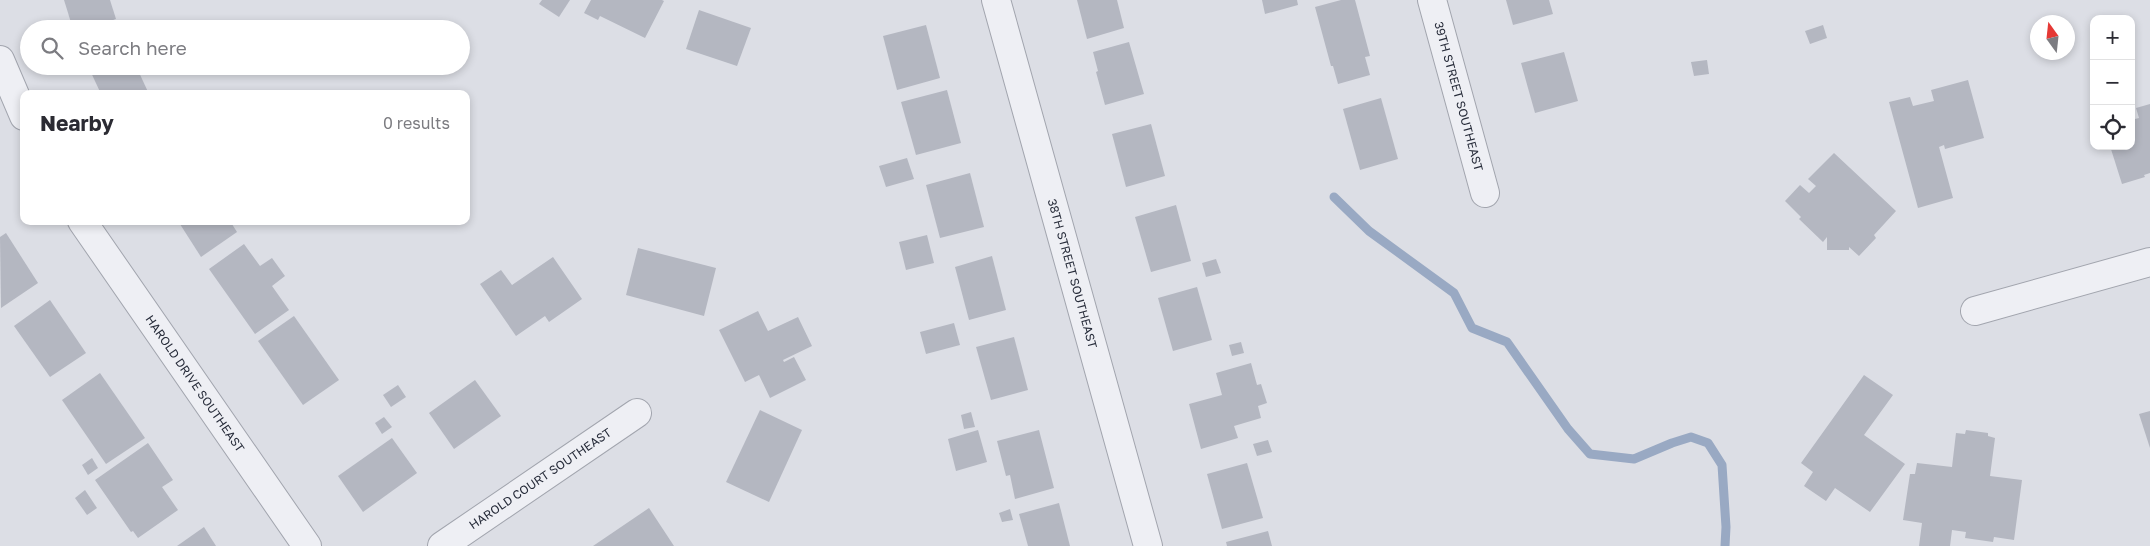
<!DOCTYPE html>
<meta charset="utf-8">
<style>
body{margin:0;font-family:"Golos Text",sans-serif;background:#f7f7f7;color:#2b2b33}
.controls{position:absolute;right:15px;top:15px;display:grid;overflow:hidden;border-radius:10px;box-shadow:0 2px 8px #0003}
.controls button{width:45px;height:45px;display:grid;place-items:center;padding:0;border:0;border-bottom:1px solid #e1e1e2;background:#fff;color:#2b2b33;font:25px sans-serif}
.compass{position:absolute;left:2030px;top:15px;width:45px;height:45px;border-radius:50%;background:#fff;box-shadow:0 2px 8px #0003;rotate:345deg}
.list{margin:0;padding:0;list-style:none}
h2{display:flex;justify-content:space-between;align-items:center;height:65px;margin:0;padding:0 20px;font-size:21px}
h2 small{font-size:16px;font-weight:400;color:#7c7c81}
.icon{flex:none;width:28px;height:28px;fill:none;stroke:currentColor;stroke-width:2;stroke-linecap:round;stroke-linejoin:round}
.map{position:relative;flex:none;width:2150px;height:546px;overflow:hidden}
.search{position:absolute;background:#fff;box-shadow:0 2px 8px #0003;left:20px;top:20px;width:450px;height:55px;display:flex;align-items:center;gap:12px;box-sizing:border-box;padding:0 18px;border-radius:28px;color:#7c7c81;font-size:19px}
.panel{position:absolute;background:#fff;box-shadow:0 2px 8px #0003;left:20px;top:90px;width:450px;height:135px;border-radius:10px}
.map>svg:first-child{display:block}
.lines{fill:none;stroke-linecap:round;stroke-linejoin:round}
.stream{stroke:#99a9c3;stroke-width:9}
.building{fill:#b4b7c1}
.street-casing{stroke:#a2a5ae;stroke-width:30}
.street{stroke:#eeeff4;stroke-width:28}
.labels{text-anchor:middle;stroke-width:4;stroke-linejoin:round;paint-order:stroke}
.street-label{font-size:12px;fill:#272c3a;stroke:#ebedf3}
</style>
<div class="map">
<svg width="2150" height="546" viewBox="0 0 2150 546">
<rect width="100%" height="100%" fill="#dcdee5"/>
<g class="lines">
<!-- stream -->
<path class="stream" d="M 1334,197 L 1369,231 L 1454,293 L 1472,328 L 1507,342 L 1568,429 L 1590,454 L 1634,459 L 1672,443 L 1691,437 L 1708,443 L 1722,465 L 1726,527 L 1725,546"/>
</g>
<!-- building -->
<g class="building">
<path d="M 64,0 L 110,0 L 116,19 L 88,29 L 73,29 Z"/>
<path d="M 542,0 L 570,0 L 559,17 L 539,4 Z"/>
<path d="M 591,0 L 662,0 L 664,1 L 645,38 L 600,16 L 598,20 L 584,13 Z"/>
<path d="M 1077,0 L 1117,0 L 1124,28 L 1087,39 Z"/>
<path d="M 1262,0 L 1297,0 L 1298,5 L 1265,14 Z"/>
<path d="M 1341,0 L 1355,0 L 1370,56 L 1365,57 L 1370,75 L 1338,84 L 1333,66 L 1331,66 L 1315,7 Z"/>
<path d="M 1506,0 L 1549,0 L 1553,14 L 1513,25 Z"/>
<path d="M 699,10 L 751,28 L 737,66 L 686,49 Z"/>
<path d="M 926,25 L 940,78 L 897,90 L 883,36 Z"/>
<path d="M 1823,25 L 1827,38 L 1810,44 L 1805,31 Z"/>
<path d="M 1129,42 L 1144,94 L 1105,105 L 1096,72 L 1098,71 L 1093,52 Z"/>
<path d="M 1564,52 L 1578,101 L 1535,113 L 1521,63 Z"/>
<path d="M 1707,60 L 1709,74 L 1694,76 L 1691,62 Z"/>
<path d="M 88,66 L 136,66 L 149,94 L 101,94 Z"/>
<path d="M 1968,80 L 1984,138 L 1945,149 L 1944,145 L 1939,147 L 1953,198 L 1918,208 L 1889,102 L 1910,97 L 1913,106 L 1934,101 L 1931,90 Z"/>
<path d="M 947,90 L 961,143 L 916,155 L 901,102 Z"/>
<path d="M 1381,98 L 1398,159 L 1360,170 L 1343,109 Z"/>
<path d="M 2150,104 L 2150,173 L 2144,175 L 2145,177 L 2122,184 L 2110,146 L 2131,146 L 2131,120 L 2139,118 L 2136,108 Z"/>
<path d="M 1151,124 L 1165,176 L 1126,187 L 1112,134 Z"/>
<path d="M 1834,153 L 1896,211 L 1874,235 L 1876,238 L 1859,256 L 1849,247 L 1849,250 L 1827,250 L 1827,237 L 1823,242 L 1799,219 L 1801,217 L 1785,201 L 1800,185 L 1809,193 L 1816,186 L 1808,179 Z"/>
<path d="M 907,158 L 914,179 L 886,187 L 879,166 Z"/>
<path d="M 970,173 L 984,227 L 940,238 L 926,185 Z"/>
<path d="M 1176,205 L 1191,261 L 1151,272 L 1135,217 Z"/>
<path d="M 178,221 L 230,221 L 237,232 L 201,257 Z"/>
<path d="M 6,233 L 38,283 L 1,308 L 0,237 Z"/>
<path d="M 927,235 L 934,263 L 906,270 L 899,242 Z"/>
<path d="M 244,244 L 260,266 L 272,258 L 285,276 L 272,286 L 289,310 L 255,334 L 209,269 Z"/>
<path d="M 638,248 L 716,268 L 704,316 L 626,295 Z"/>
<path d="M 992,256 L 1006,310 L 969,320 L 955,267 Z"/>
<path d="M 553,257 L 582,299 L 549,322 L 545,316 L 516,336 L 480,284 L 501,270 L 512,285 Z"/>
<path d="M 1216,259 L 1221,273 L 1206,277 L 1202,263 Z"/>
<path d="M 1197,287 L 1212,340 L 1173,351 L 1158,298 Z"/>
<path d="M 50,300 L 86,353 L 50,377 L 14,326 Z"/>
<path d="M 758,311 L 768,331 L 798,317 L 812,346 L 783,360 L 784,362 L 794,357 L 806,380 L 770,398 L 759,375 L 745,382 L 719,330 Z"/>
<path d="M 294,316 L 339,380 L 303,405 L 258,341 Z"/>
<path d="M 954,323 L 960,345 L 926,354 L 920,332 Z"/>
<path d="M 1014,337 L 1028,390 L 991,400 L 976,347 Z"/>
<path d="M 1241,342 L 1244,353 L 1232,356 L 1229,345 Z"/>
<path d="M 1251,363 L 1257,385 L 1261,384 L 1267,403 L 1258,406 L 1261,418 L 1234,426 L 1238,438 L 1201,449 L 1189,404 L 1222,395 L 1216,373 Z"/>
<path d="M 100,373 L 145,438 L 106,464 L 62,400 Z"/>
<path d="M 1864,375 L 1893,395 L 1864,435 L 1905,464 L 1870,512 L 1835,488 L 1826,501 L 1804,486 L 1813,472 L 1801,463 Z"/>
<path d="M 475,380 L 501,416 L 454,449 L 429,413 Z"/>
<path d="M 398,385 L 406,397 L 391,407 L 383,395 Z"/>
<path d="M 760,410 L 802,430 L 769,502 L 726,482 Z"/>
<path d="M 2150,411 L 2150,448 L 2139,414 Z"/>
<path d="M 971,412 L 975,427 L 964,429 L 961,415 Z"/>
<path d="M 384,417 L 392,427 L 382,434 L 375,423 Z"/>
<path d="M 978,430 L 987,462 L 956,471 L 948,439 Z"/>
<path d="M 1039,430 L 1054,488 L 1015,499 L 1010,475 L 1006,476 L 997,441 Z"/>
<path d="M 1966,430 L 1988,433 L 1988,436 L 1995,438 L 1990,476 L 2022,480 L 2014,540 L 1994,537 L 1993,542 L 1965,538 L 1966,532 L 1952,530 L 1950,546 L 1919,546 L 1922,523 L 1903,520 L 1910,474 L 1915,474 L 1917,463 L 1952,467 L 1956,433 L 1965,434 Z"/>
<path d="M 392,438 L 417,473 L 363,512 L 338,476 Z"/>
<path d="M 1268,440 L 1272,452 L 1257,456 L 1253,444 Z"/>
<path d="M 148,443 L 173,480 L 162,487 L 178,510 L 138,538 L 133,531 L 131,532 L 95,480 Z"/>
<path d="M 92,458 L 98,468 L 88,475 L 82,465 Z"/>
<path d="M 1247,463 L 1263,518 L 1222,529 L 1207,474 Z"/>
<path d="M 85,490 L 97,508 L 87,515 L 75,498 Z"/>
<path d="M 1059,503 L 1070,546 L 1028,546 L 1019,514 Z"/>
<path d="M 649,508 L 674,546 L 593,546 Z"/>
<path d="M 1010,509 L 1013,520 L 1002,522 L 999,513 Z"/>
<path d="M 204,527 L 216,546 L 177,546 Z"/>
<path d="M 1268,531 L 1272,546 L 1227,546 L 1226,542 Z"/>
</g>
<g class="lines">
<!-- street casing -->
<g class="street-casing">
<g id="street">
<path id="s1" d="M 996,0 L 1148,546"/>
<path id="s2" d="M 1432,0 L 1485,193"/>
<path d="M 0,60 L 24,116"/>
<path id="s3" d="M 82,221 L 307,546"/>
<path d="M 1975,311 L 2150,262"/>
<path id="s4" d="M 442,546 L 637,413"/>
</g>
</g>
<!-- street -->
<use href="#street" class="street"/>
</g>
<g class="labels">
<!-- street labels -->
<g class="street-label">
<text dy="4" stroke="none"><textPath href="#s2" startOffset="100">39TH STREET SOUTHEAST</textPath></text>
<text dy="4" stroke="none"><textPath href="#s1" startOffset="284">38TH STREET SOUTHEAST</textPath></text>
<text dy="4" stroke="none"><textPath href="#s3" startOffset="198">HAROLD DRIVE SOUTHEAST</textPath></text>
<text dy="4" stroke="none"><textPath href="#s4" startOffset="119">HAROLD COURT SOUTHEAST</textPath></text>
</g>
</g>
</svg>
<div class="controls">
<button>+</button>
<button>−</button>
<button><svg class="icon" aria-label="locate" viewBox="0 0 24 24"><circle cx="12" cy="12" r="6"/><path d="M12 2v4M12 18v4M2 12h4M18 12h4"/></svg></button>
</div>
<svg class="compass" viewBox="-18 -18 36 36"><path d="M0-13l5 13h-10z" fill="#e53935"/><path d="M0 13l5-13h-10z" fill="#7c7c81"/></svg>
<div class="search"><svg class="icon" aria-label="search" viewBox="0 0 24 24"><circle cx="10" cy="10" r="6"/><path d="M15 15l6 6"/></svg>Search here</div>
<section class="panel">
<h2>Nearby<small>0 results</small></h2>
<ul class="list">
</ul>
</section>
</div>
